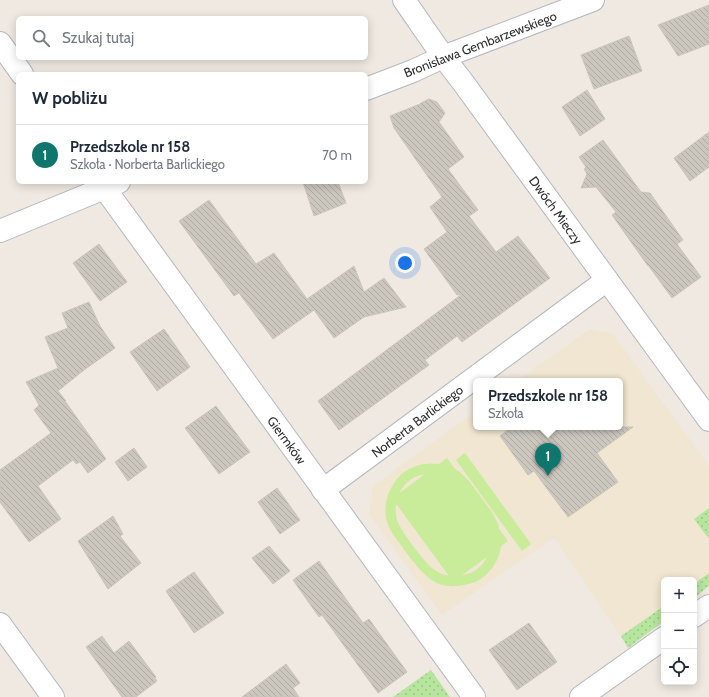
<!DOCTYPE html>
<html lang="pl">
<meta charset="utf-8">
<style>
body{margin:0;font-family:Cabin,sans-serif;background:#f6f6f7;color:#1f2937}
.controls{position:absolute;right:12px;bottom:12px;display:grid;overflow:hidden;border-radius:6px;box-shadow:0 2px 10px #0003}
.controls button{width:36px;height:36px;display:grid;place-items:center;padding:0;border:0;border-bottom:1px solid #e0e1e3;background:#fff;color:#1f2937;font:20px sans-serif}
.you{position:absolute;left:405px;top:263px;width:14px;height:14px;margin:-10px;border:3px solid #fff;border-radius:50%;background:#1a73e8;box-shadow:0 0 0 6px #1a73e833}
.badge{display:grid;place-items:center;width:26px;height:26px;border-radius:50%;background:#0f766e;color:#fff;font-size:13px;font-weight:700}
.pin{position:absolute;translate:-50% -33px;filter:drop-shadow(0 1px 2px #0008)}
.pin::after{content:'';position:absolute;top:21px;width:14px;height:12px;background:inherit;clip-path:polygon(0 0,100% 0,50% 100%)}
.popup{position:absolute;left:473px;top:378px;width:150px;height:52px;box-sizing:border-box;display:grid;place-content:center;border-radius:6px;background:#fff;filter:drop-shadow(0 1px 3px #0005);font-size:13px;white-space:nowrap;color:#747a83}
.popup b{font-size:15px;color:#1f2937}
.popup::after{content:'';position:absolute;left:50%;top:100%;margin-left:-8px;border:8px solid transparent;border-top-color:#fff}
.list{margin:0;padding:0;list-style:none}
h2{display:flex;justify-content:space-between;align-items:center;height:52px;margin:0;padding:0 16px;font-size:17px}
h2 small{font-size:13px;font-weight:400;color:#747a83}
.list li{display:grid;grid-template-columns:26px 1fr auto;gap:12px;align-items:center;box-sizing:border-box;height:60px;padding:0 16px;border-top:1px solid #e0e1e3}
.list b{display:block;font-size:15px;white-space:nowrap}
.list p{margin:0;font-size:13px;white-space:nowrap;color:#747a83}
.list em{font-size:13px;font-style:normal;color:#747a83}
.icon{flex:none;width:22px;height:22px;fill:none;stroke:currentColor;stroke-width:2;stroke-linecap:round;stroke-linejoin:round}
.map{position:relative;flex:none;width:709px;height:697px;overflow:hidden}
.search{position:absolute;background:#fff;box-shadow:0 2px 10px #0003;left:16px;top:16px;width:352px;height:44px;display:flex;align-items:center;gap:10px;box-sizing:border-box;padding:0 14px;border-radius:6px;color:#747a83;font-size:15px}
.panel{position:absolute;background:#fff;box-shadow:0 2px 10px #0003;left:16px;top:72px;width:352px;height:112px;border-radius:6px}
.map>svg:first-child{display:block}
.education{fill:#f0e6d1}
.grass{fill:url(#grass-dots)}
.pitch{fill:#c9ec9a;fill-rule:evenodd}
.building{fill:url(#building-back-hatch);stroke:#cbc5ba}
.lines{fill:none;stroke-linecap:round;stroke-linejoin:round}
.minor-casing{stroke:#b4b7c1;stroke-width:24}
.minor{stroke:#fff;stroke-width:22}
.labels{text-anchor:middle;stroke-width:4;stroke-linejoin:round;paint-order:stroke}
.street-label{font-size:13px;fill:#2e2e2e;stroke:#fff}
</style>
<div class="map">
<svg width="709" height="697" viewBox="0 0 709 697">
<defs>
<pattern id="grass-dots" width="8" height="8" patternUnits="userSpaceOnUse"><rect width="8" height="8" fill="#b6e59e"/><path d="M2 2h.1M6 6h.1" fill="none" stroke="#9dc588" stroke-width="1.8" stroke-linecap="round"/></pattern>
<pattern id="building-back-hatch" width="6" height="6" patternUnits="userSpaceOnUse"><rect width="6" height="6" fill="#cbc7bf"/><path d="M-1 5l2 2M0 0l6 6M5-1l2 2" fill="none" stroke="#afaba4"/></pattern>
</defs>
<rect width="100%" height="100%" fill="#efe9e1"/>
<!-- education -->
<path class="education" d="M 590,329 L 613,334 L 709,466 L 709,508 L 694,519 L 709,539 L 709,573 L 694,584 L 694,580 L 664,580 L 664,606 L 621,636 L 554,538 L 442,615 L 369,514 L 373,486 L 476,411 L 476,427 L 620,427 L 620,381 L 517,381 Z"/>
<!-- grass -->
<g class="grass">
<path d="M 709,508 L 709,539 L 694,519 Z"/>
<path d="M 709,573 L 709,586 L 694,598 L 694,584 Z"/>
<path d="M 664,606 L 664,621 L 628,648 L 621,636 Z"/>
<path d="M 431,670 L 450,697 L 393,697 Z"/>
</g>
<!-- pitch -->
<g class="pitch">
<path d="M 465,453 L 531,544 L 522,551 L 456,460 Z"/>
<path d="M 447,458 L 455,469 L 460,472 L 469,481 L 492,512 L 498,524 L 499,529 L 508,541 L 501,546 C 500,560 488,577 475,582 C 463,586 451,588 439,584 C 425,578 417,566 408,555 C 402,546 394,537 389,527 C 380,508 389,484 404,472 C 414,465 427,462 439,464 ZM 425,474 L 401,492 L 400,492 C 404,483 415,475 425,474 ZM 396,505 L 397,505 L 449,576 C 444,575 439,573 435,570 C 426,565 400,530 397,520 C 396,515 395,510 396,505 ZM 487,557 C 482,567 473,574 462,575 Z"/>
</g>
<!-- building -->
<g class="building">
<path d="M 709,5 L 709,44 L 678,56 L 658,25 Z"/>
<path d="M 629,36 L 642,71 L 594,89 L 581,55 Z"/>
<path d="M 587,90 L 605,119 L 580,136 L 562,107 Z"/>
<path d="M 429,99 L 437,102 L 445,113 L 439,122 L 464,157 L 448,169 L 478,210 L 469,216 L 496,252 L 518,236 L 550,278 L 462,342 L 457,336 L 425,360 L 429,365 L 339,430 L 318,401 L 462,294 L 457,295 L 424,249 L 447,232 L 430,207 L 442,197 L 394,128 L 390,116 L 420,104 L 421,103 Z"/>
<path d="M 709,132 L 709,167 L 690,181 L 674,158 Z"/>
<path d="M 603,140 L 641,192 L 650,193 L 683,240 L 677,244 L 701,277 L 672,298 L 648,265 L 648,266 L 612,215 L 616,212 L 596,187 L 581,188 L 587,174 L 584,169 L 586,167 L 579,157 Z"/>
<path d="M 303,182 L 338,182 L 346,203 L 314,216 Z"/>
<path d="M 209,200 L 256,264 L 274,253 L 307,299 L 354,266 L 364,292 L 384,278 L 406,307 L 364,317 L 334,338 L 314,310 L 273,339 L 239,293 L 234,296 L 179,221 Z"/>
<path d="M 99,244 L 127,282 L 100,301 L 73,263 Z"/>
<path d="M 89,302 L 100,326 L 115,348 L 84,370 L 58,391 L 66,401 L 65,401 L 106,459 L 88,473 L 80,462 L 76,464 L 73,460 L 38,486 L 61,519 L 29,542 L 0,502 L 0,470 L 51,433 L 34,410 L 39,405 L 26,382 L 58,368 L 45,337 L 68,328 L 62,313 Z"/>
<path d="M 164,329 L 190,367 L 157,391 L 130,352 Z"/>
<path d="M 216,406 L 250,452 L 219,474 L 185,428 Z"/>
<path d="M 512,427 L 633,427 L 597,453 L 618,482 L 568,517 L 534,471 L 528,475 L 500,436 Z"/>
<path d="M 134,448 L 147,467 L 128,481 L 115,462 Z"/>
<path d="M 277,488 L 300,520 L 280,534 L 258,502 Z"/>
<path d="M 113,516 L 123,534 L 120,536 L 141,563 L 108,589 L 78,541 Z"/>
<path d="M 269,546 L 290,571 L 273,584 L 252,558 Z"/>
<path d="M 319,561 L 363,623 L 369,619 L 407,672 L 378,693 L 322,615 L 319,617 L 293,580 Z"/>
<path d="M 194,572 L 224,613 L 194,633 L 166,591 Z"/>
<path d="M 529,623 L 557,662 L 517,690 L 489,650 Z"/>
<path d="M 102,636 L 114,653 L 129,641 L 156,677 L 155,678 L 157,681 L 136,697 L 122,697 L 86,647 Z"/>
<path d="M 286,664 L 300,683 L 293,688 L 299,697 L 242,697 Z"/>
</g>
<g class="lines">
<!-- minor casing -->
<g class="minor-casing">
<g id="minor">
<path d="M 404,0 C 423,27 441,55 462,81 L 709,420"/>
<path d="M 0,43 L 22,74"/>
<path d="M 366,89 L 413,71 L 443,57 L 593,0"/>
<path d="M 100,182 L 474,697"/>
<path d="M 0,231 L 119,182"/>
<path d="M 323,490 L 607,280"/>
<path d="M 694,616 L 709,606"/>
<path d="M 0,624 L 53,697"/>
<path d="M 581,697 L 664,638"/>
</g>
</g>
<!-- minor -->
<use href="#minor" class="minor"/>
</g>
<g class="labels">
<!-- street labels -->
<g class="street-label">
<text transform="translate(480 44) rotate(-21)" y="5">Bronisława Gembarzewskiego</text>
<text transform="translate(556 210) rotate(54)" y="5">Dwóch Mieczy</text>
<text transform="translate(417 421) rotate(-37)" y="5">Norberta Barlickiego</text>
<text transform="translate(287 440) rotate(54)" y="5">Giermków</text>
</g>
</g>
</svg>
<div class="controls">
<button>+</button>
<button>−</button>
<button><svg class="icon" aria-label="locate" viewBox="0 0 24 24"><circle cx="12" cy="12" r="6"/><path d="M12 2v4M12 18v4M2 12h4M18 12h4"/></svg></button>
</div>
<div class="you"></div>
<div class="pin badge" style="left:548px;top:476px">1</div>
<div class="popup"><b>Przedszkole nr 158</b>Szkoła</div>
<div class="search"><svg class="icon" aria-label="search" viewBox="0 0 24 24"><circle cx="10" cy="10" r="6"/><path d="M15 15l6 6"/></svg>Szukaj tutaj</div>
<section class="panel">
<h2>W pobliżu<small></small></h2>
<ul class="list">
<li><span class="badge">1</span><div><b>Przedszkole nr 158</b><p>Szkoła · Norberta Barlickiego</p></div><em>70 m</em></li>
</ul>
</section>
</div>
